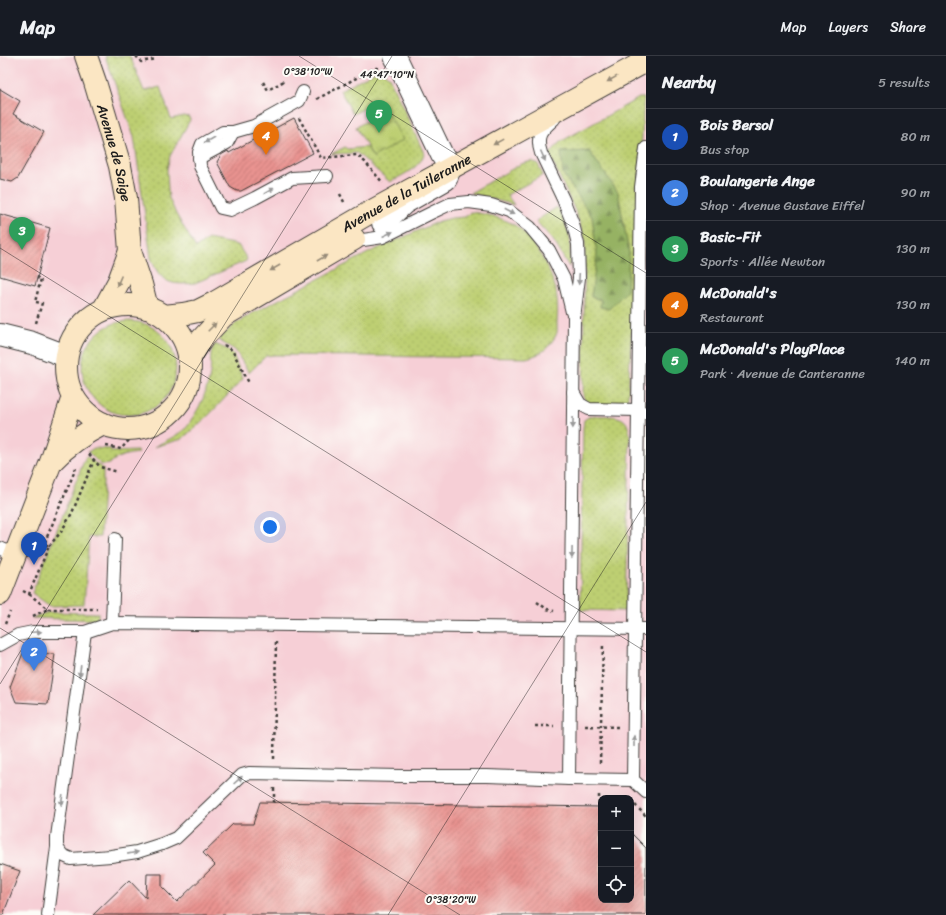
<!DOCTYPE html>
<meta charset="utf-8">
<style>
body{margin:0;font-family:Sriracha,sans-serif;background:#242831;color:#f1f3f6}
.controls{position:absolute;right:12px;bottom:12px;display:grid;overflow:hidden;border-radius:8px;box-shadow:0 4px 16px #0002}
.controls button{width:36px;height:36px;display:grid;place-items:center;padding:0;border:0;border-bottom:1px solid #363941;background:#171b24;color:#f1f3f6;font:20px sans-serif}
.you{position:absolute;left:270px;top:471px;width:14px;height:14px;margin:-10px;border:3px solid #fff;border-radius:50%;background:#1a73e8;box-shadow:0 0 0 6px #1a73e833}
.badge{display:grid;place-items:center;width:26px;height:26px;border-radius:50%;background:#d1495b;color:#fff;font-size:13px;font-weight:700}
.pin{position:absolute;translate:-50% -33px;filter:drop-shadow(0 1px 2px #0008)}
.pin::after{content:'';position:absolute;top:21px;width:14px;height:12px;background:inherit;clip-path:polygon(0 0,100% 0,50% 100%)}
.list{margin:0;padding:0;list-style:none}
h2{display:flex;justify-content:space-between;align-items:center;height:52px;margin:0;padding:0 16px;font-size:17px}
h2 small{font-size:13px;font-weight:400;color:#9ea1a6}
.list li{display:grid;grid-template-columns:26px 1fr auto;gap:12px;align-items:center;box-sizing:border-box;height:56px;padding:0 16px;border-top:1px solid #363941}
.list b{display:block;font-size:15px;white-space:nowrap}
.list p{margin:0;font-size:13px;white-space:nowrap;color:#9ea1a6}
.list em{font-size:13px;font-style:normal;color:#9ea1a6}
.icon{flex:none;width:22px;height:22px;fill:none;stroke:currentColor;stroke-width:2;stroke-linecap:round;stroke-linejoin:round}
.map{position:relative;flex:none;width:646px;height:859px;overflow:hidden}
header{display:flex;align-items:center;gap:24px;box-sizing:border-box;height:56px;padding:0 20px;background:#171b24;border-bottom:1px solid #363941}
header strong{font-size:19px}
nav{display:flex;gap:22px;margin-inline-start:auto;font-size:14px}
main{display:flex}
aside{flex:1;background:#171b24}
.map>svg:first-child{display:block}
.built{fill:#f6cfd6;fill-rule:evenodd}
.grass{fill:url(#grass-dots);stroke:#6c7647}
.forest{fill:url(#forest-firs);stroke:#596740}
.park{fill:url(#park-tufts);stroke:#6c7647}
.building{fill:url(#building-hatch)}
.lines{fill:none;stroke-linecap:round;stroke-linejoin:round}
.lane-casing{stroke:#3d3a37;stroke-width:14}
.street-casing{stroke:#3d3a37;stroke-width:24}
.secondary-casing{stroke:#3d3a37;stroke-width:24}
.path{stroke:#3d3a37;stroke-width:2.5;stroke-dasharray:3 3;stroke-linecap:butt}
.lane{stroke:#fff;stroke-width:12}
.street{stroke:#fff;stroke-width:22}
.secondary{stroke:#fbe6c3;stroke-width:22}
.oneway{fill:#978b78}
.oneway2{fill:#999}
.ticks{fill:none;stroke:#1c1c1c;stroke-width:1;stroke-opacity:0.45}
.labels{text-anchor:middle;stroke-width:4;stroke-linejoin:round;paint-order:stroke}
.street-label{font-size:14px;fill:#1c1c1c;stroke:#fdfcf7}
.ticks-label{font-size:10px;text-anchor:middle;fill:#1c1c1c;stroke:#fdfcf7;stroke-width:4;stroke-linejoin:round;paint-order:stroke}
</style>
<header>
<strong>Map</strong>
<nav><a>Map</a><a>Layers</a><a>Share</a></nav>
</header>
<main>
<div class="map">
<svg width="646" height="859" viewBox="0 0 646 859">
<defs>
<pattern id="grass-dots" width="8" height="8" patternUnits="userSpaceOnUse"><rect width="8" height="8" fill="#bdcf72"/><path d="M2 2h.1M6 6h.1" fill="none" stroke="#a2b162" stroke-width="1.8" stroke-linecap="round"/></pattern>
<pattern id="forest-firs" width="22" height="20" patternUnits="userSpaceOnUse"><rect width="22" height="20" fill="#96b264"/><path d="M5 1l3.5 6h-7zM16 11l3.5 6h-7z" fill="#7a9052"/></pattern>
<pattern id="park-tufts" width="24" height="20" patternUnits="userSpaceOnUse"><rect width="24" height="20" fill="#bdcf72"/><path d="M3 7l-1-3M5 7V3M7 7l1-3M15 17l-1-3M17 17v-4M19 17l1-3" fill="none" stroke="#a2b162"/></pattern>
<pattern id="building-hatch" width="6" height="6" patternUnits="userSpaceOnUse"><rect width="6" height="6" fill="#e99390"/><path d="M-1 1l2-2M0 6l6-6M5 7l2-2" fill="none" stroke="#bc7775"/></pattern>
</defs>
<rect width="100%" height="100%" fill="#fdfcf7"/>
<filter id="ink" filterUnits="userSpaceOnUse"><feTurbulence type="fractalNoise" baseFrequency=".025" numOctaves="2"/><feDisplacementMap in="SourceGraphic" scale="8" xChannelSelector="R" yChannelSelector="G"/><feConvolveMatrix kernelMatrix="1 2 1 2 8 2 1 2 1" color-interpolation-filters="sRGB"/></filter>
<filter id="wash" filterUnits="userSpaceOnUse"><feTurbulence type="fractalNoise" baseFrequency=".012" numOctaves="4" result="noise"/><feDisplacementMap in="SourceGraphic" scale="16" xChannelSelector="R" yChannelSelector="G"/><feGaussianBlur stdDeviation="0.9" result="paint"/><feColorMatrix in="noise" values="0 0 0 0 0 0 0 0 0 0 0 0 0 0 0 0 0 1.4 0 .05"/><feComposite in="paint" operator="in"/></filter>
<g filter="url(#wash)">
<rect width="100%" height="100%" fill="#f7e6d0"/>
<!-- built -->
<path class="built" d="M 0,0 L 646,0 L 646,859 L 0,859 ZM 601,742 L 631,742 L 631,844 L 601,844 Z"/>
<!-- grass -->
<g class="grass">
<path d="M 105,0 L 130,0 L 144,35 L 160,31 L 171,63 L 184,60 L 189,61 L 190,64 L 170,100 L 167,113 L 168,134 L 169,142 L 176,158 L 196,192 L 208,183 L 238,189 L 247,203 L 246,205 L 195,227 C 169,230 160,226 151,202 L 134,81 Z"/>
<path d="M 378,14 L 385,17 L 389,21 L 424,97 C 421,112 402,119 390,126 L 357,97 L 331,98 L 345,91 L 347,93 L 367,91 L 372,100 L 386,54 L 380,57 L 374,48 L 353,58 L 340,34 Z"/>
<path d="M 639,42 L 644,42 L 628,342 L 618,349 L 592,348 L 585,345 L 583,340 L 585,183 L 575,155 L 551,102 L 550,98 L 560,86 Z"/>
<path d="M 532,105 L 538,108 L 543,119 L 507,139 L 514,149 L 470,137 L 521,108 Z"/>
<path d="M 557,151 L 563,161 L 570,182 L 570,206 L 569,211 L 553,184 L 536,165 Z"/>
<path d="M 470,156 C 484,157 508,163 519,172 C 533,183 551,214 555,231 C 558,243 558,255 557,267 C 557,271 558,276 556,279 C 555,282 552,285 551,287 C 543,297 538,299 526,302 L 274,299 L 266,300 L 249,317 L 235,294 L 218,284 L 235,268 L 251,258 L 374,194 L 440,165 L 452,162 L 465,161 Z"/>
<circle cx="129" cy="312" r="47"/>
<path d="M 215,288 L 227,293 L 233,298 L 243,323 L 208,360 L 182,383 L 154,391 C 165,385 177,380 186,372 C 188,370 190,367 191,364 C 201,350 207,335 210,318 C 212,306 208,299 215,288 Z"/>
<path d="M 590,360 C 599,360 619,358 625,365 C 628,368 629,373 630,378 L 626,555 L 580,554 L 583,372 L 584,364 Z"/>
<path d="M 94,392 L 111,393 L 111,396 L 137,395 L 138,397 C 129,398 116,400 110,408 L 104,409 L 100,408 L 88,396 Z"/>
<path d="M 86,400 L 103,413 L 103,428 L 100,481 L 89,481 L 84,549 L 50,550 L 32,537 Z"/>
<path d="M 48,556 L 98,557 L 98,561 L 96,564 L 32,562 Z"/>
</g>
<!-- forest -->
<path class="forest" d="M 589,95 L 618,136 L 629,197 L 627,235 L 609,253 L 600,251 L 601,244 L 591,241 L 597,198 L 592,161 L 563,118 L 561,96 Z"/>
<!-- park -->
<path class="park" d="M 386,54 L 403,84 L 373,101 L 356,71 Z"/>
<g id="blocks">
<!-- building -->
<g class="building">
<path d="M 0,33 L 20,45 L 13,58 L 44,76 L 18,122 L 12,126 L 0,123 Z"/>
<path d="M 294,62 L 313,97 L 241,135 L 237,135 L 230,131 L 217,106 L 221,99 L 228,95 L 229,97 Z"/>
<path d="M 0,158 L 50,172 L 35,230 L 0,220 Z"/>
<path d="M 23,597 L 55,598 L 48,648 L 16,646 L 10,631 Z"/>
<path d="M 260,746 L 601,751 L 601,844 L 631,844 L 631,777 L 646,792 L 646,859 L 93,859 L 129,824 L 146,842 L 147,818 L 162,818 L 162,831 L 177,846 L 215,809 L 203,797 L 233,768 L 253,768 Z"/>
<path d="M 0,808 L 20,815 L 3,859 L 0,859 Z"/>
</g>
</g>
</g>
<g filter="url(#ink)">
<use href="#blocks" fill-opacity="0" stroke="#3d3a37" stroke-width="1"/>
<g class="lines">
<!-- lane casing -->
<g class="lane-casing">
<g id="lane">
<path d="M 303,36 L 299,45 L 254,70 L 233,76 L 223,76 L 202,88 L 199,96 L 200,110 L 221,152 L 230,154 L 255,142 L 292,122 L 327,120"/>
<path d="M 554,63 C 542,74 535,79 541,97 L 563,143 L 573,168 L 578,188 L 579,222 L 574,262 L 569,723"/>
<path d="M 199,102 L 227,87 L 233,76"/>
<path d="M 350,186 L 383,181 L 431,157 L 450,148 L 469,146 L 491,149 L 509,155 L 530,171 L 549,194 L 564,223 L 572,256"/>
<path d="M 573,336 L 580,348 L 589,353 L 638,354 L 645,357"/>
<path d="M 0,492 L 15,499"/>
<path d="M 112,567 L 115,483"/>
<path d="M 85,576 L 57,781 L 57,791 L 62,799 L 71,803 L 111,800 L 137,796 L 162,788 L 176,782 L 242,719 L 249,717 L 400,720 L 487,720 L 569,723 L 633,724 L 646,736"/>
<path d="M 0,589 L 18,579 L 33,576 L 85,576 L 112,567 L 646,573"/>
<path d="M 633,724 L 641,131 L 646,92"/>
<path d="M 48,859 L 57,791"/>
</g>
</g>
<!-- street casing -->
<g class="street-casing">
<g id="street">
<path d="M 383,167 L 404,147 L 446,123 L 450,112 L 442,99 L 395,0"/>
<path d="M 0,279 L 32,287 L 66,300"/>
</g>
</g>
<!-- secondary casing -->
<g class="secondary-casing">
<g id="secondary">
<path id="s1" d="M 86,0 L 95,26 L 120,110 L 126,142 L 130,195 L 141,228 L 147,252"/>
<circle cx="128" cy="311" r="62"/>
<path d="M 104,253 L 119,225 L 130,195"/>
<path id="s2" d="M 164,260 L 183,258 L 198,255 L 214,247 L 374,154 L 646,5"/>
<path d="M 189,303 L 201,284 L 223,260 L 354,183"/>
<path d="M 53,404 C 68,388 83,378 103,368"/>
<path d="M 0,538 L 51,406 L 73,341"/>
</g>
</g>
<!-- path -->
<g class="path">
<path d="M 136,0 L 141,6 L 156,3"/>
<path d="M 263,26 L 268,34 L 284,25"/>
<path d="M 317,43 L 375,12 L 378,12"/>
<path d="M 299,62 L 321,102 L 357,99 L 365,106 L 383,127"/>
<path d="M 340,138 L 345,148"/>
<path d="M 36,267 L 42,247 L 35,246 L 41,223 L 37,222"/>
<path d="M 224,289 L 232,294 L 249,327"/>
<path d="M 106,390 L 121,393 L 140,372"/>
<path d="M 89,398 L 100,411 L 118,416"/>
<path d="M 49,490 L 61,476 L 72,457 L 94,404"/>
<path d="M 23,535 L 29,538 L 49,490 L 44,488 L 76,412"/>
<path d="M 29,538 L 48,553 L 97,553"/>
<path d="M 537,546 L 547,553 L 554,555"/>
<path d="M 33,560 L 48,553"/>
<path d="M 5,568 L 10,556"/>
<path d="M 535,670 L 554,670"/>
<path d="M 585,670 L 618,671"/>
<path d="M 274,703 L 276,584"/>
<path d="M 600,707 L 603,588"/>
<path d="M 274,732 L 274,747"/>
<path d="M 599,748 L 599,738"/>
<path d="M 635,749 L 646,760"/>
</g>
<!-- lane -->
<use href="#lane" class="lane"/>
<!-- street -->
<use href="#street" class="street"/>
<!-- secondary -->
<use href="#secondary" class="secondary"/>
</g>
<!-- one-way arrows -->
<defs><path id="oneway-solid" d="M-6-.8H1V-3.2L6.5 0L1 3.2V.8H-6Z"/></defs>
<g class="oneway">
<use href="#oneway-solid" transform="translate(612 23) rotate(151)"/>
<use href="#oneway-solid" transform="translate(498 86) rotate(151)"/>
<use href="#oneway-solid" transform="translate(322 202) rotate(-30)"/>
<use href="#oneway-solid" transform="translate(275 212) rotate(150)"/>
<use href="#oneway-solid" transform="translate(119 225) rotate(113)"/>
<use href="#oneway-solid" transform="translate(212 271) rotate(-45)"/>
</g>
<g class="oneway2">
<use href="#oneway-solid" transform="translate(209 84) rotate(150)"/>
<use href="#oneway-solid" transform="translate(543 100) rotate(66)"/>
<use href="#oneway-solid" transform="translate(269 135) rotate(-29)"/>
<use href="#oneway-solid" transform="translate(509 156) rotate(28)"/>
<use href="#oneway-solid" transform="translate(388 178) rotate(-25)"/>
<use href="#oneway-solid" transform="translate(579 223) rotate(93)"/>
<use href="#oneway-solid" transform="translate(573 367) rotate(91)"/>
<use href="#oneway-solid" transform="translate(572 497) rotate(91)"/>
<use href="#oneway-solid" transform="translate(36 576) rotate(-3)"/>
<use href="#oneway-solid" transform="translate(80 615) rotate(98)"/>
<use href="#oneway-solid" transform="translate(634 685) rotate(-90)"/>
<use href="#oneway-solid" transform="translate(238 724) rotate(-42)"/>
<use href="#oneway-solid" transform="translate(62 744) rotate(98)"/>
<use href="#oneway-solid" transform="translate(133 797) rotate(-11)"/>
</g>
</g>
<!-- ticks -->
<path class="ticks" d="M 299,0 L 646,217M 0,192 L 646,596M 0,572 L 460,859M 0,628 L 392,0M 388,859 L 646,446"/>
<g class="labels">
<!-- street labels -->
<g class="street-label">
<text dy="5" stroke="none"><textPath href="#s1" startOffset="101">Avenue de Saige</textPath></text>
<text dy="5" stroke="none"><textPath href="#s2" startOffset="274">Avenue de la Tuileranne</textPath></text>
</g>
</g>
<g class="ticks-label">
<text x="308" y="19">0°38'10"W</text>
<text x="387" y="22">44°47'10"N</text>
<text x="451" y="847">0°38'20"W</text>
</g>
</svg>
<div class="controls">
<button>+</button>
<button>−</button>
<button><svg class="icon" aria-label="locate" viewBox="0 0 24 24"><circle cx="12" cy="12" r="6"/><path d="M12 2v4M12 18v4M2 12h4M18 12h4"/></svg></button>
</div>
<div class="you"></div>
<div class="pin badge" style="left:34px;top:509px;background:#1a4fb4">1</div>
<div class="pin badge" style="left:34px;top:615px;background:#3f7fe0">2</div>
<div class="pin badge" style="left:22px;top:194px;background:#2e9e5b">3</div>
<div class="pin badge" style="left:266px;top:99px;background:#e8710a">4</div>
<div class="pin badge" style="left:379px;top:77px;background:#2e9e5b">5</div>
</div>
<aside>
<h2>Nearby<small>5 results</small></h2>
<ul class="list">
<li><span class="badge" style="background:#1a4fb4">1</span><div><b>Bois Bersol</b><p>Bus stop</p></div><em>80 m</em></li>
<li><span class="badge" style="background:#3f7fe0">2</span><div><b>Boulangerie Ange</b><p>Shop · Avenue Gustave Eiffel</p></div><em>90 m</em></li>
<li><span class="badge" style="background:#2e9e5b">3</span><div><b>Basic-Fit</b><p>Sports · Allée Newton</p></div><em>130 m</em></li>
<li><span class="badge" style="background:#e8710a">4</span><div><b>McDonald's</b><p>Restaurant</p></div><em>130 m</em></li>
<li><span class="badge" style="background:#2e9e5b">5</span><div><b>McDonald's PlayPlace</b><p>Park · Avenue de Canteranne</p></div><em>140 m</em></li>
</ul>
</aside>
</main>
